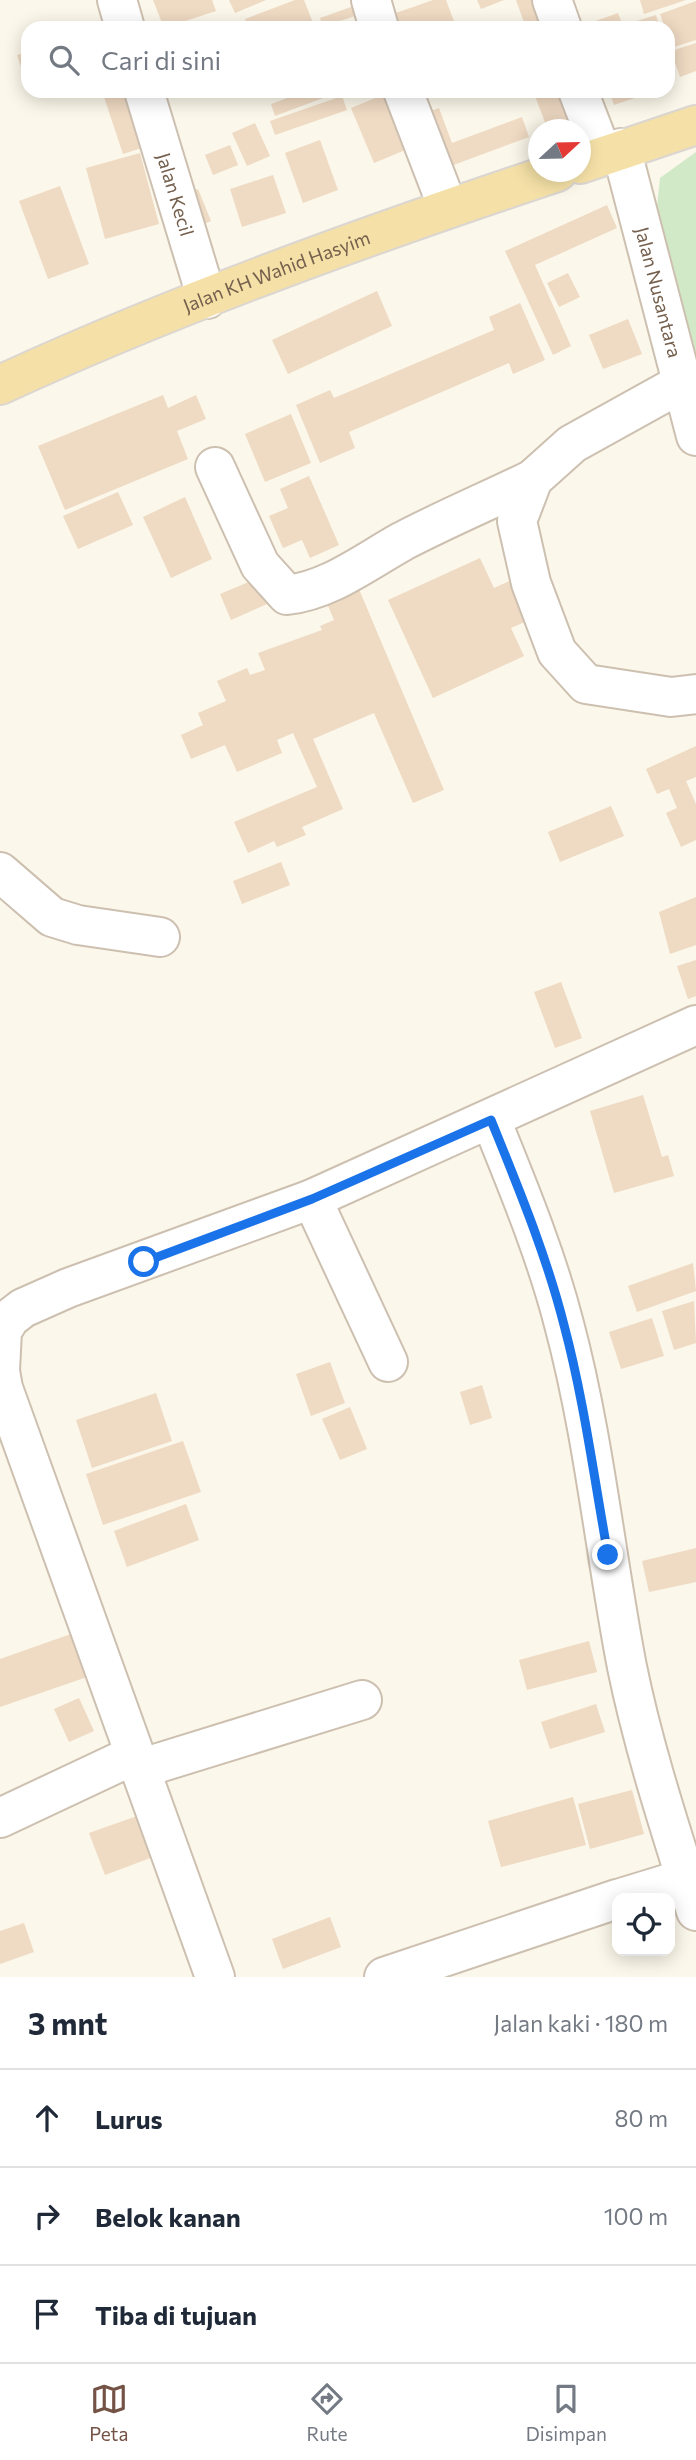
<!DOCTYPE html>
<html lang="id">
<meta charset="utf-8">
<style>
body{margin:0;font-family:Commissioner,sans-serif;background:#f2f2f3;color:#1f2937}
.controls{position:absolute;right:21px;bottom:21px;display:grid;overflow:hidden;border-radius:14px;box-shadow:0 4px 18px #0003}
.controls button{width:63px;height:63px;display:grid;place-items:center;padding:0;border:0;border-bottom:2px solid #e0e1e3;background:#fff;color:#1f2937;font:35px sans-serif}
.compass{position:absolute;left:528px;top:119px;width:63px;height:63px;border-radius:50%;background:#fff;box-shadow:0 4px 18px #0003;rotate:68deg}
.stop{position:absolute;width:21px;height:21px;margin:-16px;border:5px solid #1a73e8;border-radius:50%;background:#fff}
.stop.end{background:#1a73e8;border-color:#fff;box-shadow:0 2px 7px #0008}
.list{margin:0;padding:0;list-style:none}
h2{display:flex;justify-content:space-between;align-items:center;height:91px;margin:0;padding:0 28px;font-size:30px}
h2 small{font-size:23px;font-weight:400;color:#747a83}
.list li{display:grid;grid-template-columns:46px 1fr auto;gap:21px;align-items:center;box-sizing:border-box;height:98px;padding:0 28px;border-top:2px solid #e0e1e3}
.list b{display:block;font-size:26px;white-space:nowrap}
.list em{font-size:23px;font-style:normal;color:#747a83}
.icon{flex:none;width:38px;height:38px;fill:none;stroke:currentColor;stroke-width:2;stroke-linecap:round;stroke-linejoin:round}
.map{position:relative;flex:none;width:696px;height:1977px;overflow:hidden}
.search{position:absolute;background:#fff;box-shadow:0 4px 18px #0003;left:21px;right:21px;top:21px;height:77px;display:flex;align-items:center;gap:18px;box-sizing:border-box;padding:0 24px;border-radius:21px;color:#747a83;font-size:26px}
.sheet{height:385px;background:#fff}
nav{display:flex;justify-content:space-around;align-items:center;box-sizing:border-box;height:98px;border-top:2px solid #e0e1e3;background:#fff;font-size:19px;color:#747a83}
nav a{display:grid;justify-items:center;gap:4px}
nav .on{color:#745245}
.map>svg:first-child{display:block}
.green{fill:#d2e9c8}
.building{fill:#efdac3}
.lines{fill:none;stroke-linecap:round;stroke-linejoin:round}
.minor-casing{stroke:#cdc0b0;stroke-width:42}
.major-casing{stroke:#dbd6d1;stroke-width:42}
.minor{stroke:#fff;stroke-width:38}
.major{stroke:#f5e1a7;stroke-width:38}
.route{stroke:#1a73e8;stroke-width:9}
.labels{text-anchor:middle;stroke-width:5;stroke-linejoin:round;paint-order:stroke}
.street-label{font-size:19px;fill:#75604e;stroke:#fefaf0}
</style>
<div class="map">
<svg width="696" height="1977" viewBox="0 0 696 1977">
<rect width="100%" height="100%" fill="#fbf7ea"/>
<!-- green -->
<path class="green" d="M 696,152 L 696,374 L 656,216 L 660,178 Z"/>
<!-- building -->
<g class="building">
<path d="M 153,0 L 212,0 L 216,11 L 164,28 Z"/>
<path d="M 229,0 L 266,0 L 235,13 Z"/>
<path d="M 295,0 L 304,0 L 315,28 L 248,28 L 245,19 Z"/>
<path d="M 433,0 L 446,0 L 455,24 L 443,28 L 398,28 L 393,14 Z"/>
<path d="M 477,0 L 504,0 L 481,9 Z"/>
<path d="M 516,0 L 540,0 L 551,28 L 526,28 Z"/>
<path d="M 640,0 L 686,0 L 644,14 Z"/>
<path d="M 696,1 L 696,40 L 671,48 L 668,28 L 665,28 L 660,14 Z"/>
<path d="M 365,2 L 375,28 L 359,28 L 355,16 L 337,22 L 339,28 L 323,28 L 320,18 Z"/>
<path d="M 618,13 L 624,28 L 576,28 Z"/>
<path d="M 656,15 L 660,28 L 628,28 L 627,24 Z"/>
<path d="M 696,43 L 696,71 L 680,77 L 671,51 Z"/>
<path d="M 28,52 L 28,78 L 25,79 L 17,55 Z"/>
<path d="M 102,91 L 132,91 L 151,145 L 123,154 Z"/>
<path d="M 306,91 L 342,91 L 275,116 L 271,104 Z"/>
<path d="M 392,91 L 415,146 L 374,163 L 351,108 Z"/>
<path d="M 533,91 L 564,91 L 578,124 L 565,130 L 548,130 Z"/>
<path d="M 609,91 L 639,91 L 641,96 L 614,105 Z"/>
<path d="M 342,96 L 347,110 L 275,135 L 270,121 Z"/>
<path d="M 439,108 L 452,143 L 522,117 L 529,137 L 440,170 L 420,115 Z"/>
<path d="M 255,123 L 270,156 L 247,166 L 232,133 Z"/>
<path d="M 320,140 L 338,190 L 303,203 L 285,153 Z"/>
<path d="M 230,145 L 238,165 L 213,175 L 205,155 Z"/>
<path d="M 140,153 L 159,224 L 105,239 L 86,168 Z"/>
<path d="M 273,175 L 286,213 L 242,227 L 230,189 Z"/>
<path d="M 60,186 L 89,264 L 48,279 L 19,201 Z"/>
<path d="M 198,189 L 211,221 L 197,227 L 183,195 Z"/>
<path d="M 607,205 L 617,228 L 535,265 L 571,346 L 553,355 L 505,251 Z"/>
<path d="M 568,273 L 580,297 L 559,307 L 547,283 Z"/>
<path d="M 377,291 L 392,326 L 288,374 L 272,340 Z"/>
<path d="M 520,303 L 545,360 L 513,374 L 509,363 L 349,432 L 355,448 L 320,463 L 296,405 L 330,390 L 334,398 L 494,330 L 489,317 Z"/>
<path d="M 628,319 L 642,354 L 603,369 L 589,335 Z"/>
<path d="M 163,395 L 168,408 L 196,395 L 206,419 L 177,431 L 188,459 L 65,510 L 38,446 Z"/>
<path d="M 291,414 L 311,463 L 265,482 L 245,434 Z"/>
<path d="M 309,476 L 339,545 L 310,558 L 302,540 L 283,548 L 269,516 L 288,508 L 280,489 Z"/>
<path d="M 118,492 L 133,525 L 78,549 L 63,516 Z"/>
<path d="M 185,497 L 212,559 L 171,578 L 143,517 Z"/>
<path d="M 480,558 L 494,588 L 518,577 L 536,617 L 511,628 L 524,656 L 433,698 L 388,600 Z"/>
<path d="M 251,581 L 254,588 L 268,582 L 276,600 L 231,620 L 220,594 Z"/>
<path d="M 358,587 L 444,790 L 413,803 L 374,713 L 313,739 L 343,809 L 302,827 L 306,835 L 277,847 L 274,841 L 248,853 L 234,822 L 317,787 L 293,733 L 277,740 L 282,753 L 237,772 L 225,745 L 191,759 L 181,735 L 203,725 L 198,713 L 226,701 L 217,681 L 247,668 L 250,675 L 265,670 L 258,653 L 322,630 L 320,626 L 334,620 L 326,601 Z"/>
<path d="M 696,746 L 696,777 L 686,781 L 696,804 L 696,840 L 681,847 L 666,813 L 677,808 L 669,789 L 657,794 L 646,769 Z"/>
<path d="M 611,806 L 624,836 L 560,862 L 548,832 Z"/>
<path d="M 281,862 L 290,885 L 242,904 L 233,881 Z"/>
<path d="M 696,897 L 696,945 L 670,954 L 659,912 Z"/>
<path d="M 696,960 L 696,996 L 688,999 L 677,966 Z"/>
<path d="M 561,982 L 582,1038 L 555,1048 L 534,992 Z"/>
<path d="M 643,1095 L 662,1157 L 668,1155 L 674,1176 L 614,1193 L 590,1111 Z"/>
<path d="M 693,1263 L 696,1291 L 637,1312 L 628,1286 Z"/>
<path d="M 694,1301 L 696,1343 L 674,1350 L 662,1311 Z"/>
<path d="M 652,1318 L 664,1356 L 621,1369 L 609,1332 Z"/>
<path d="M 330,1362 L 345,1403 L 311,1416 L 296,1374 Z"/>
<path d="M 482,1385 L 492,1418 L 470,1425 L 460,1392 Z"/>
<path d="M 156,1393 L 172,1441 L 92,1468 L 76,1420 Z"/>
<path d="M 350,1407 L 367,1449 L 340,1460 L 322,1419 Z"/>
<path d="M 183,1441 L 201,1492 L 103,1525 L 86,1474 Z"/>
<path d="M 186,1504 L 199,1540 L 127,1567 L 114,1531 Z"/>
<path d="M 696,1548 L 696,1582 L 649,1592 L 642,1561 Z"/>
<path d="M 71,1634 L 87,1677 L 0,1707 L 0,1659 Z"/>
<path d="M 589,1641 L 597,1672 L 527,1690 L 519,1660 Z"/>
<path d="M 79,1698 L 94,1731 L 69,1742 L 54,1709 Z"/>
<path d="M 596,1704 L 605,1732 L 550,1749 L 541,1722 Z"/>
<path d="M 632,1790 L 644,1834 L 590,1849 L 578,1804 Z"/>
<path d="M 573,1797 L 586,1845 L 501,1867 L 488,1821 Z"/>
<path d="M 137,1816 L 153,1857 L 105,1875 L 89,1833 Z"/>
<path d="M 330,1917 L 341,1947 L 283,1969 L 272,1939 Z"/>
<path d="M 24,1923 L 34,1952 L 0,1964 L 0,1931 Z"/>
</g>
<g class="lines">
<!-- minor casing -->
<g class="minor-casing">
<g id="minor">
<path d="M 117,0 L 125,28"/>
<path d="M 371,0 L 379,28"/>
<path d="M 552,0 L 562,28"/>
<path id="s1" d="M 144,91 L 207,299"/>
<path d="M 403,91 L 448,208"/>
<path d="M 578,91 L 603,156"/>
<path id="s2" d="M 621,148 L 696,436"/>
<path d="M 682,383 L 572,444 L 533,479 L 517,521 L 531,583 L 557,652 L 586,684 L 671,697 L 696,694"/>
<path d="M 215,467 L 260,565 L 287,595 C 330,590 365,562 403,541 C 445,519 490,500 533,479"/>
<path d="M 0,872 L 52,917 L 78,925 L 160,937"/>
<path d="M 491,1120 C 518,1187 546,1254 564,1324 C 594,1436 605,1553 627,1667 C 644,1750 671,1831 696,1911"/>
<path d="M 312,1199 L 388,1362"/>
<path d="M 0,1370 L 2,1331 L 10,1318 L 23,1308 L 68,1288 L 312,1199 L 696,1025"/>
<path d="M 0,1371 L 3,1388 L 215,1977"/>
<path d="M 139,1769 L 362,1700"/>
<path d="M 0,1818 L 134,1755"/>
<path d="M 621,1898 L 696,1875"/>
<path d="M 384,1977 L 617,1899"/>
</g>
</g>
<!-- major casing -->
<g class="major-casing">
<g id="major">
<path d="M 580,164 L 696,125"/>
<path id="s3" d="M 0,385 C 178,303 371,234 557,172"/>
</g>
</g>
<!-- minor -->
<use href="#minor" class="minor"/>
<!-- major -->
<use href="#major" class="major"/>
</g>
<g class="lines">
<!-- route -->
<path class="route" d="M 144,1262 L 312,1199 L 491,1120 C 518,1187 546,1254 564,1325 C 584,1400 594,1478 608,1555"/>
</g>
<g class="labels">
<!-- street labels -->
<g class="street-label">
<text dy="7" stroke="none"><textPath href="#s1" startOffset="108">Jalan Kecil</textPath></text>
<text dy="7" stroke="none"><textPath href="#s3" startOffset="299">Jalan KH Wahid Hasyim</textPath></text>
<text dy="7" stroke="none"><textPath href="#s2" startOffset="149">Jalan Nusantara</textPath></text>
</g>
</g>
</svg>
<div class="controls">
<button><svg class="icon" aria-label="locate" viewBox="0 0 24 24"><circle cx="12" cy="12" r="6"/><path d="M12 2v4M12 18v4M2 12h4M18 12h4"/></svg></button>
</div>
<svg class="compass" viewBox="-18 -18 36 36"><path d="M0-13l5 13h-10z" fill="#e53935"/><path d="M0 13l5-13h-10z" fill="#747a83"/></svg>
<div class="stop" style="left:144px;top:1262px"></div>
<div class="stop end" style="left:608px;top:1555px"></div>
<div class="search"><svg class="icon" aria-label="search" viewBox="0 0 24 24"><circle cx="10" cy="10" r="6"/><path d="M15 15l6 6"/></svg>Cari di sini</div>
</div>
<section class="sheet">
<h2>3 mnt<small>Jalan kaki · 180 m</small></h2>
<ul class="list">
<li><svg class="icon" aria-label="ahead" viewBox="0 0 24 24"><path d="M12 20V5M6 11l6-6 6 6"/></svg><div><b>Lurus</b></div><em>80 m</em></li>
<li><svg class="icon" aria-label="right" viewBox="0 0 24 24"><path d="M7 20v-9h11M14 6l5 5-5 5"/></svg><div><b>Belok kanan</b></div><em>100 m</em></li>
<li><svg class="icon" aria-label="arrive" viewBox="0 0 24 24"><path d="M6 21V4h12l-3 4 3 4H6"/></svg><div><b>Tiba di tujuan</b></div></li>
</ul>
</section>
<nav>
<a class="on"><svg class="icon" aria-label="map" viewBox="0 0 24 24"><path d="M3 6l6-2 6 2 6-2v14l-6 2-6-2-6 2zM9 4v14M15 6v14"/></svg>Peta</a>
<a><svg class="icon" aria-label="directions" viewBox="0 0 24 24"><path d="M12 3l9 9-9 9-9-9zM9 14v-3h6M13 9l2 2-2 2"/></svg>Rute</a>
<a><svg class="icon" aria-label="saved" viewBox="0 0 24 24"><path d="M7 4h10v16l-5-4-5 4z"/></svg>Disimpan</a>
</nav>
